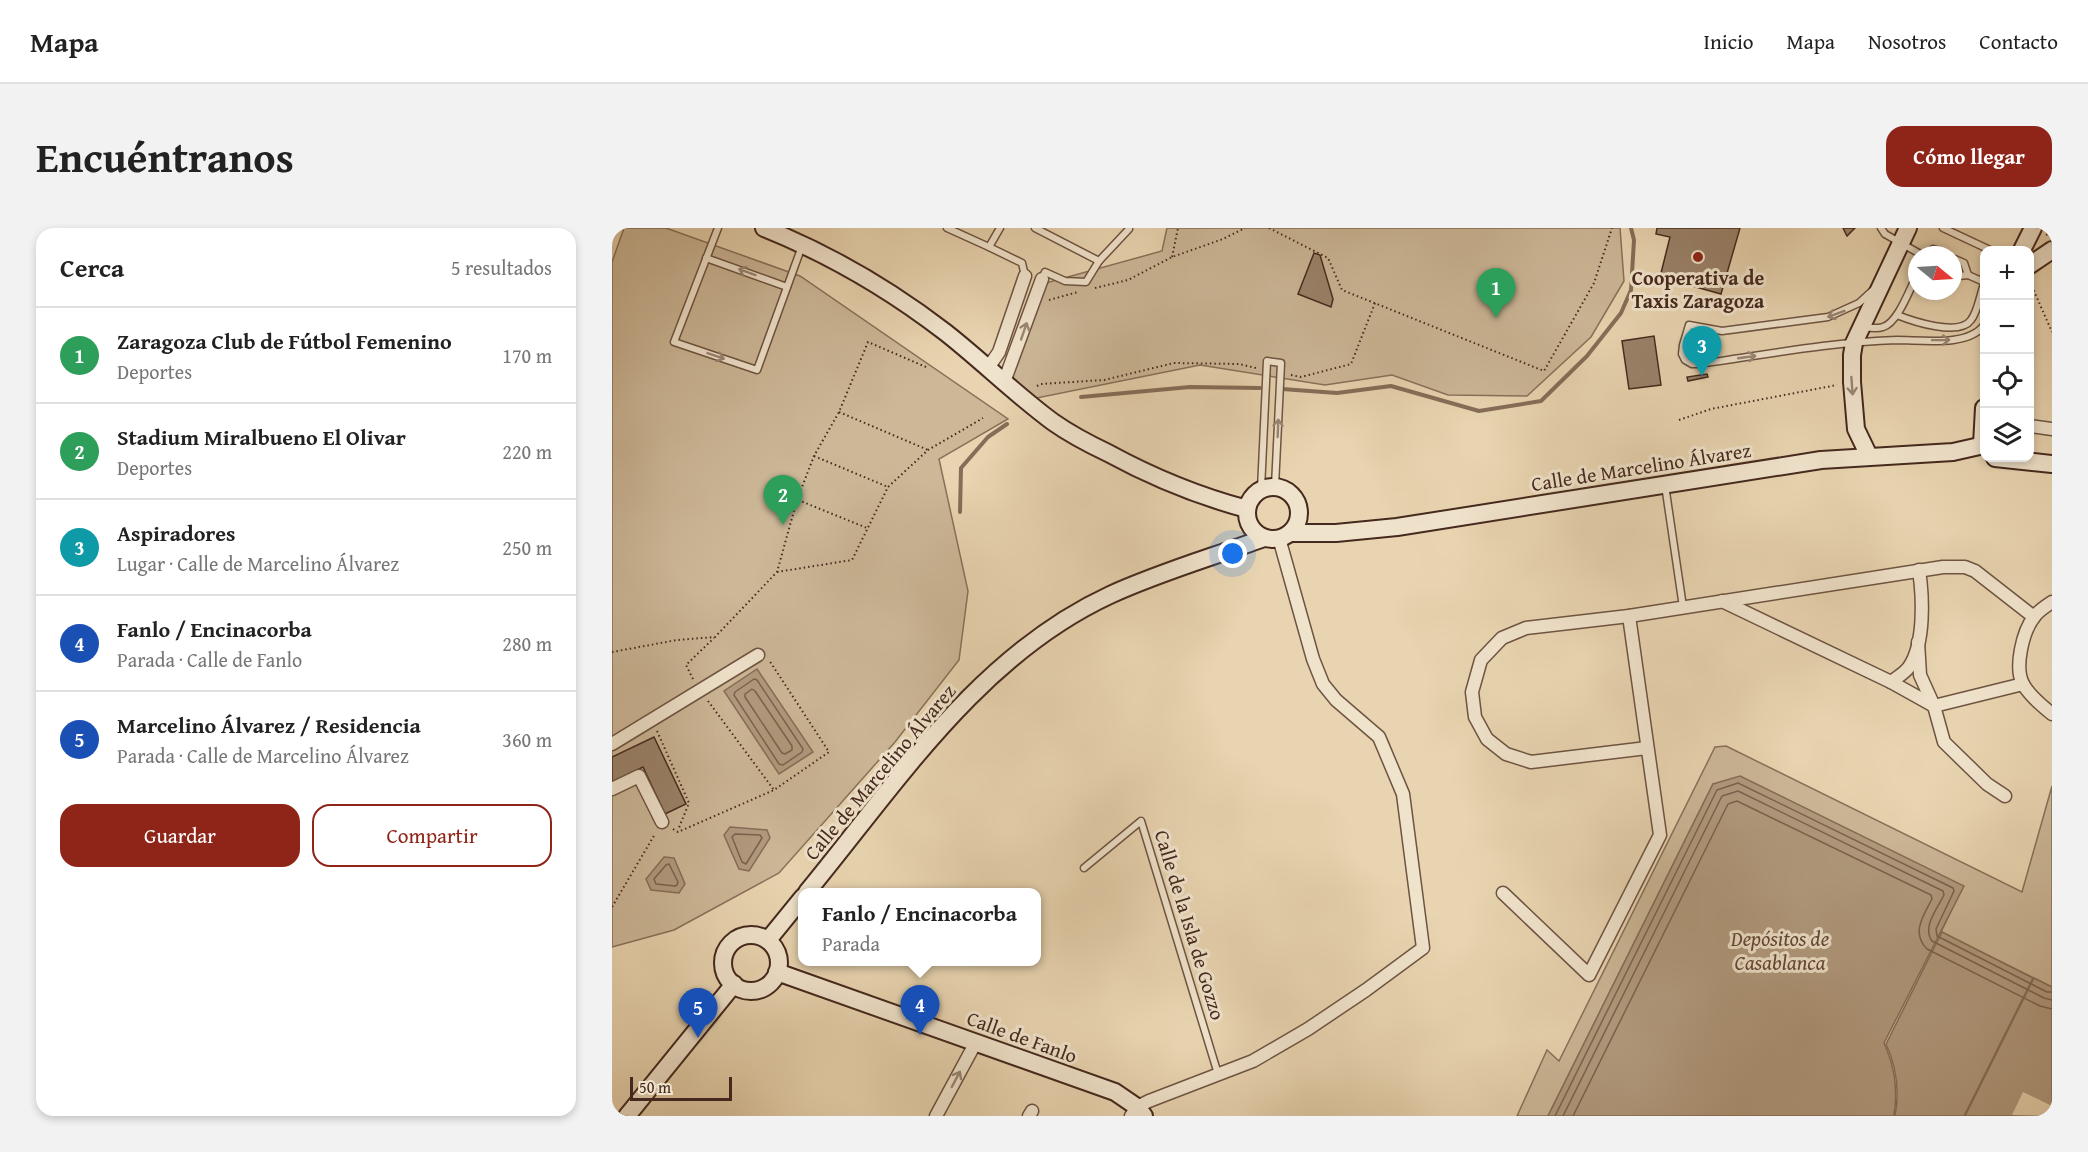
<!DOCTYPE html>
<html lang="es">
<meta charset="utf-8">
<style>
body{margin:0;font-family:"Gentium Book Plus",serif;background:#f2f2f2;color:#222}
.controls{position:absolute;right:18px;top:18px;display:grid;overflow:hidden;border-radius:12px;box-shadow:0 3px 9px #0003}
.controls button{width:54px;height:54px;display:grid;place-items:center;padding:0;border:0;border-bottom:2px solid #e0e0e0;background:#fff;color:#222;font:30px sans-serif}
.compass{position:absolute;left:1296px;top:18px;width:54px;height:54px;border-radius:50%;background:#fff;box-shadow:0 3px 9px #0003;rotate:108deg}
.scale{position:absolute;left:18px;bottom:15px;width:102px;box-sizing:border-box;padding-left:6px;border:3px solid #45291e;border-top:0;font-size:16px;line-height:21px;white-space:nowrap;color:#45291e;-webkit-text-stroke:4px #f0e3cc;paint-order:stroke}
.you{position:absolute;left:621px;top:326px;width:21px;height:21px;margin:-15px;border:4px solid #fff;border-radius:50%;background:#1a73e8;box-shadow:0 0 0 9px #1a73e833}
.badge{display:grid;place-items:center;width:39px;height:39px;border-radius:50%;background:#8f2418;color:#fff;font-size:20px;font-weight:700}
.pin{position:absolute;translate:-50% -50px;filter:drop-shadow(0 2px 3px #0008)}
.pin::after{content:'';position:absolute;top:32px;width:21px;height:18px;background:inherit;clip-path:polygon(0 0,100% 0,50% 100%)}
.popup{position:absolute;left:186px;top:660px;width:243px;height:78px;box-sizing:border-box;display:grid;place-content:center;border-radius:12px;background:#fff;filter:drop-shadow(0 2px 4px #0005);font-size:20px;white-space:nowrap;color:#767676}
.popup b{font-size:22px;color:#222}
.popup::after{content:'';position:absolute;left:50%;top:100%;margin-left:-12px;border:12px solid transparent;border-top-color:#fff}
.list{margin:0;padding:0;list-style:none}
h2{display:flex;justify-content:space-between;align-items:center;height:78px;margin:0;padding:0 24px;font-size:26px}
h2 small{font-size:20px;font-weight:400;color:#767676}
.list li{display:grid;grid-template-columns:39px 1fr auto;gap:18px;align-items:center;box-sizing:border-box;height:96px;padding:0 24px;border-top:2px solid #e0e0e0}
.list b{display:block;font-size:22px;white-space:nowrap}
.list p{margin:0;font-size:20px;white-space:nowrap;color:#767676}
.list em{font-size:20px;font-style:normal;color:#767676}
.actions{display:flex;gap:12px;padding:18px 24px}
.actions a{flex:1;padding:14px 0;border:2px solid #8f2418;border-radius:18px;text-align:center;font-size:21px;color:#8f2418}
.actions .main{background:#8f2418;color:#fff}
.icon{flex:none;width:33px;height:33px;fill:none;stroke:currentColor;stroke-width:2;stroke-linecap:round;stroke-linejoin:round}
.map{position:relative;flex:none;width:1440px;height:888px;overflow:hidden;border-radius:18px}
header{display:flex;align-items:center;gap:36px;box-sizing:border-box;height:84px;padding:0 30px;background:#fff;border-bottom:2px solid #e0e0e0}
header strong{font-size:28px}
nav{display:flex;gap:33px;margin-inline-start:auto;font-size:21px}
.intro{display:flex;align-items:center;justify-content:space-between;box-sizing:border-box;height:144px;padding:0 36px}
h1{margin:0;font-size:42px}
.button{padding:15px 27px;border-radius:18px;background:#8f2418;color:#fff;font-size:21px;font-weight:700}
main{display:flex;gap:36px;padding:0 36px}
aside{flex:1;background:#fff;border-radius:18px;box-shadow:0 3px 9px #0003}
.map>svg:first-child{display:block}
.green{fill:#ccb797;stroke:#88705a;stroke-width:1.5}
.water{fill:#b19a7e;stroke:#866d58;stroke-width:1.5}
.pier{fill:#e8d4b0}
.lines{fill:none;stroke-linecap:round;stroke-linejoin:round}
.shore{stroke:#7b624e;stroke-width:1.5}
.stream{stroke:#866d58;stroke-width:4}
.building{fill:#9a826a;stroke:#45291e;stroke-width:1.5}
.lane-casing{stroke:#6e5442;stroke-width:9}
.street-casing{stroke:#6e5442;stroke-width:15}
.secondary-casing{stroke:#45291e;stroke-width:20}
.path{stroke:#45291e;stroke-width:2;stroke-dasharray:1.5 3;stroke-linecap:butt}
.lane{stroke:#f0e3cc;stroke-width:6}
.street{stroke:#f0e3cc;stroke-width:12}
.secondary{stroke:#f0e3cc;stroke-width:16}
.oneway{stroke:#9a8675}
.poi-dot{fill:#8f2418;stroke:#f0e3cc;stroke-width:2}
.labels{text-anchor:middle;stroke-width:6;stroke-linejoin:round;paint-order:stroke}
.poi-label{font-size:20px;font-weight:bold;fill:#45291e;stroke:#f0e3cc}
.street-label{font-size:20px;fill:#45291e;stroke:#f0e3cc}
.water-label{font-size:21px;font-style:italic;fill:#604536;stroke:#f0e3cc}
</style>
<header>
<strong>Mapa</strong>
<nav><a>Inicio</a><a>Mapa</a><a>Nosotros</a><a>Contacto</a></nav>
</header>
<div class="intro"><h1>Encuéntranos</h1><a class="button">Cómo llegar</a></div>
<main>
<aside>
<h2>Cerca<small>5 resultados</small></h2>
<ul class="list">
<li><span class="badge" style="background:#2e9e5b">1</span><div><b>Zaragoza Club de Fútbol Femenino</b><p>Deportes</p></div><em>170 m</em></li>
<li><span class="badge" style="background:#2e9e5b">2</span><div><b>Stadium Miralbueno El Olivar</b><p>Deportes</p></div><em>220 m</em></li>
<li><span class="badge" style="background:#0f9aa8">3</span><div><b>Aspiradores</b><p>Lugar · Calle de Marcelino Álvarez</p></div><em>250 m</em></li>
<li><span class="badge" style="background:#1a4fb4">4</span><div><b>Fanlo / Encinacorba</b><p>Parada · Calle de Fanlo</p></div><em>280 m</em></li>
<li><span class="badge" style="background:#1a4fb4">5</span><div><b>Marcelino Álvarez / Residencia</b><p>Parada · Calle de Marcelino Álvarez</p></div><em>360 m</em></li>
</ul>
<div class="actions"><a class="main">Guardar</a><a>Compartir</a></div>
</aside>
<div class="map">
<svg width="1440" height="888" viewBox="0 0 1440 888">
<rect width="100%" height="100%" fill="#e8d4b0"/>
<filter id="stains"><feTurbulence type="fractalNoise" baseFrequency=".00333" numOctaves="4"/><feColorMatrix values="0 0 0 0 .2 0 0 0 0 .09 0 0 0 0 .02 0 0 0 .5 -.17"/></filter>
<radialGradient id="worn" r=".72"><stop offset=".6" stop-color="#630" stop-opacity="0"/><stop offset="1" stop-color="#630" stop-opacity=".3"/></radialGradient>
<!-- green -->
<g class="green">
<path d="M 12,0 L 54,0 L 188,48 L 396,191 L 327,231 L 356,363 L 347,432 L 283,514 L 167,645 L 62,702 L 0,719 L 0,34 Z"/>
<path d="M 555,0 L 1008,0 L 1012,53 L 979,109 L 915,168 L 836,167 L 780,147 L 713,157 L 588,137 L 405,174 L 390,160 L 430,56 L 550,23 Z"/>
<path d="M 1114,518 L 1410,664 L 1440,558 L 1440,759 L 1329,704 L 1351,658 L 1101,556 L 936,888 L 905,888 L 935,822 L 947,833 L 1103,519 Z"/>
</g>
<!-- water -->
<g class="water">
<path d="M 145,441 L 201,524 L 167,546 L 112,463 Z"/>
<path d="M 1128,548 L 1352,658 L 1272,815 C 1283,840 1286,861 1282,888 L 936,888 L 1101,556 Z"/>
<path d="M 118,599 L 155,602 L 158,610 L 137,643 L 127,641 L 112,607 Z"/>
<path d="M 52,629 L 62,630 L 73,656 L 67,665 L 39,662 L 34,651 Z"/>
<path d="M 1330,704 L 1421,750 L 1352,888 L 1283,888 C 1288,862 1285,840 1274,816 Z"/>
<path d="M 1422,750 L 1440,759 L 1440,888 L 1353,888 Z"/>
</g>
<!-- pier -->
<path class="pier" d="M 1411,864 L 1440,878 L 1440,888 L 1400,887 Z"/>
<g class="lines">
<!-- shore -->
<g class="shore">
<path d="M 142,451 L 145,452 L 191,521 L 190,524 L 171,537 L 167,536 L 122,467 L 123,464 Z"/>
<path d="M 140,461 L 143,463 L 180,518 L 180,522 L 173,526 L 170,525 L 133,469 L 133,466 Z"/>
<path d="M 123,606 L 148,607 L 150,610 L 134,636 L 130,634 L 120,609 Z"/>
<path d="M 57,636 L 66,654 L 65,657 L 63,658 L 44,656 L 42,651 L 54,637 Z"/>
<path d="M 943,888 L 1105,562 L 1126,555 L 1341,660 L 1342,663 L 1324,701 L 1325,708 L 1435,764 L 1440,764"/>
<path d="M 951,888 L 1110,568 L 1126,563 L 1331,663 L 1332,667 C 1325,681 1310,699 1320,713 L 1432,770 L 1440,772"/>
<path d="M 961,888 L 1116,576 L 1125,573 L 1319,667 L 1320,671 C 1311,688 1299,705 1315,721 L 1428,778 L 1440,781"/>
</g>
<!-- stream -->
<g class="stream">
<path d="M 670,161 L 725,165 L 779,158 L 867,183 L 929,173 L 975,128 L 1009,85 L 1019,62 L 1022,12 L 1019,0"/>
<path d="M 469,169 L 578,159 L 648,160"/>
<path d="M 348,284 L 349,240 L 376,209 L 395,196"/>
</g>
</g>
<!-- building -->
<g class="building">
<path d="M 1045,0 L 1128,0 L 1109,66 L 1048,49 L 1058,9 L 1044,6 Z"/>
<path d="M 1231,0 L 1243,0 L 1235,8 Z"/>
<path d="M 702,25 L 708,27 L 721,71 L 719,79 L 686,66 Z"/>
<path d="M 1042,108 L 1049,157 L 1017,161 L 1010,113 Z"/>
<path d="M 1095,146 L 1096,149 L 1076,153 L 1075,149 Z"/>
<path d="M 42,509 L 74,576 L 53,586 L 31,539 L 0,554 L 0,529 Z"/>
</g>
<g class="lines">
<!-- lane casing -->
<g class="lane-casing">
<g id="lane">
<path d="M 106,0 L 62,114 L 145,142 L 190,18"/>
<path d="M 335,0 L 377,19"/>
<path d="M 388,0 L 377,19 L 410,35 L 413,48"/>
<path d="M 423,0 L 487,33 L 474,54 L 453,53 L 433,44 L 430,51"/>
<path d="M 1269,0 L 1273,6 L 1310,27"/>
<path d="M 1331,0 L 1378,22"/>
<path d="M 1313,27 L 1321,21 L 1328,23"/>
<path d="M 94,30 L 175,59"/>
<path d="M 1343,31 L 1352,35 L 1356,47"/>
<path d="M 487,33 L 517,1"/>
<path d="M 1341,45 L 1347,48 L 1356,47 L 1372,54"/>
<path d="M 1260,63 L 1247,75 L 1216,89 L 1110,103 L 1077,97 L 1071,117 L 1070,126 L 1073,132 L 1080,136 L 1087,136 C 1152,127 1219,114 1285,112 C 1310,112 1357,119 1372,97"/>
<path d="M 1285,87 C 1300,93 1347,109 1359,92 C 1366,83 1368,67 1372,56"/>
<path d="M 1252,99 C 1258,100 1265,101 1271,99 C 1286,95 1298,60 1305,47"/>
<path d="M 1053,257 L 1071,379"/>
<path d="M 649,261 L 655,133 L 669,135 L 663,258"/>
<path d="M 472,640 L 529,593 L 606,846"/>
</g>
</g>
<!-- street casing -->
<g class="street-casing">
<g id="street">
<path d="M 376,140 L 387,124 L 413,48"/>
<path d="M 392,154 L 430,51"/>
<path d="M 1418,198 L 1440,201"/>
<path d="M 1110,373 L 1279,454 L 1322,478 L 1411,456"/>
<path d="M 1440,374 C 1434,378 1426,383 1422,389 C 1411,403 1402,439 1411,456 C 1417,467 1430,478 1440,486"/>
<path d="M 1306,414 L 1308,447 L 1322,478 L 1332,514 L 1375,556 L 1393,568"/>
<path d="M 1279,454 C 1284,450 1293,445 1297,439 C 1313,416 1311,369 1307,342"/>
<path d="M 0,516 L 146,427"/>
<path d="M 1035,520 L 919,534 L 894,526 L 875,511 L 863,489 L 860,464 L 869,432 L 890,410 L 914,400 L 1017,388 L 1331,339 L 1353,339 L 1363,343 L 1422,389"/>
<path d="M 0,561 L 27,548 L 50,594"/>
<path d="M 891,665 L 977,747 L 1048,607 L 1017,388"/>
<path d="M 324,888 L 364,814"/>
<path d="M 417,888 L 420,883"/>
<path d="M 519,888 L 525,879 L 537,873 L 641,833 L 696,801 L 754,762 L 811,720 L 791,566 L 767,509 L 724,472 L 711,456 L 701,431 L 667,310"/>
</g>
</g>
<!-- secondary casing -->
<g class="secondary-casing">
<g id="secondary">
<path d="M 152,0 C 217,26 277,61 333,104 C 370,133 403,166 441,194 C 458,206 477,216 496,225 C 540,249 586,268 635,281"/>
<path d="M 1410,22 L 1421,0"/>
<path d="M 1418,37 L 1440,22"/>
<path d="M 1370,217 L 1372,180"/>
<path d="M 1257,228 L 1244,201 L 1240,154 L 1240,127 L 1242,115 L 1296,0"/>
<path d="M 1383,230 L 1440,236"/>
<circle cx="661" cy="285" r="26"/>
<path d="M 678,305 L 724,305 L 785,299 L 1209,232 L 1341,224 L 1372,217"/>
<path d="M 195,664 C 284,556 366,428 498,367 C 548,344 601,329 652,310"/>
<circle cx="139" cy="735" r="28"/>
<path d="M 156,712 L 191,669"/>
<path d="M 165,744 L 503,864 L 525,879 L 532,888"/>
<path d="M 15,888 L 122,756"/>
</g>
</g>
<!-- path -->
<g class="path">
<path d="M 657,0 L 716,30 L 730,62 L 932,143 L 982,55 L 1000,0"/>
<path d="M 1434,7 L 1440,4"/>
<path d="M 560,29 L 566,0"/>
<path d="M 1418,54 L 1440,104"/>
<path d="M 483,60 L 516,52 L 560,29 L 611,11 L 633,0"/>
<path d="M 437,72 L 466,64"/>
<path d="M 679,147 L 689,149 L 739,136 L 763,75"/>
<path d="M 425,158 L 429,156 L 492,152 L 562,135 L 627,136 L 644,140"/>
<path d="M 227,184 L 316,222"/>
<path d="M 1067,192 L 1099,181 L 1225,157"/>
<path d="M 202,228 L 276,259"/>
<path d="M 186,272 L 255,300"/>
<path d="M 165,344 L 240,332 L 276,259 L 316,222 L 371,190"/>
<path d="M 0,424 L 65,412 L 103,409 L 165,344 L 185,272 L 202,228 L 227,184 L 256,114 L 314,139"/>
<path d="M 81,451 L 74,437 L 102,410"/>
<path d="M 96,473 L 162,562"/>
<path d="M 45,503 L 77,575 L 66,602"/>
<path d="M 61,601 L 66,604 L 162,562 L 217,524 L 157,432"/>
<path d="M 0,679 L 43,606"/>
</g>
<!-- lane -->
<use href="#lane" class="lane"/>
<!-- street -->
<use href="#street" class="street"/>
<!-- secondary -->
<use href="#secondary" class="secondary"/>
</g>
<!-- one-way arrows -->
<defs><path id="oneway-shaft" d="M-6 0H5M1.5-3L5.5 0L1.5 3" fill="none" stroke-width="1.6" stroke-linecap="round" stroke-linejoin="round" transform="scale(1.5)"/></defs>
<g class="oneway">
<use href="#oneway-shaft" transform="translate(135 44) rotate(-160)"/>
<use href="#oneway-shaft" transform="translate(1224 86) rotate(160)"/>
<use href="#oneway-shaft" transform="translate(412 103) rotate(-71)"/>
<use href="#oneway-shaft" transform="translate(1329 112) rotate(-1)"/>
<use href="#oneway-shaft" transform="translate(104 128) rotate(19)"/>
<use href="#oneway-shaft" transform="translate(1135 129) rotate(-8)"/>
<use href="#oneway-shaft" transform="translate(1240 158) rotate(86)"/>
<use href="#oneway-shaft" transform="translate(666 200) rotate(-88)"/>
<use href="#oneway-shaft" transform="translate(344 851) rotate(-62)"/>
</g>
<!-- markers -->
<circle class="poi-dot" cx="1086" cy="29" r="6"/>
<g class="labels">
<!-- poi labels -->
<g class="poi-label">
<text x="1086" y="57">Cooperativa de<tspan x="1086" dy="23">Taxis Zaragoza</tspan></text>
</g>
<!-- street labels -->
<g class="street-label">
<text transform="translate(1029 239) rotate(-9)" y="7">Calle de Marcelino Álvarez</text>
<text transform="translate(268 544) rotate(-50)" y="7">Calle de Marcelino Álvarez</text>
<text transform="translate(578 697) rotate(73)" y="7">Calle de la Isla de Gozzo</text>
<text transform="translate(410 809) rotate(20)" y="7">Calle de Fanlo</text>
</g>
<!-- water labels -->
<g class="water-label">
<text x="1168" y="718">Depósitos de<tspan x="1168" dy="24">Casablanca</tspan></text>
</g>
</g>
<rect width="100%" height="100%" filter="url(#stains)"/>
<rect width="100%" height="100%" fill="url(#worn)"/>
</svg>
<div class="controls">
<button>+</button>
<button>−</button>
<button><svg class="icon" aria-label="locate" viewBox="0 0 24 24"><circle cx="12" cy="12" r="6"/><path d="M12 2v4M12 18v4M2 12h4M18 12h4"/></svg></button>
<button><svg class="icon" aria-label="layers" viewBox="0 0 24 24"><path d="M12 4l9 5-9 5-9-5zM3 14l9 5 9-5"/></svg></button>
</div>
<svg class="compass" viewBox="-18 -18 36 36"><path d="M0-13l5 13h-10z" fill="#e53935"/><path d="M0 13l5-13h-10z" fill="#767676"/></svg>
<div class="scale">50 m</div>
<div class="you"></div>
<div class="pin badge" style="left:884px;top:90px;background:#2e9e5b">1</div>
<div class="pin badge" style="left:171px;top:297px;background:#2e9e5b">2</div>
<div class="pin badge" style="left:1090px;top:148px;background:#0f9aa8">3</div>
<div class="pin badge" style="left:308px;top:807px;background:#1a4fb4">4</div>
<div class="popup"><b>Fanlo / Encinacorba</b>Parada</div>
<div class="pin badge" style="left:86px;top:810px;background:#1a4fb4">5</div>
</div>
</main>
